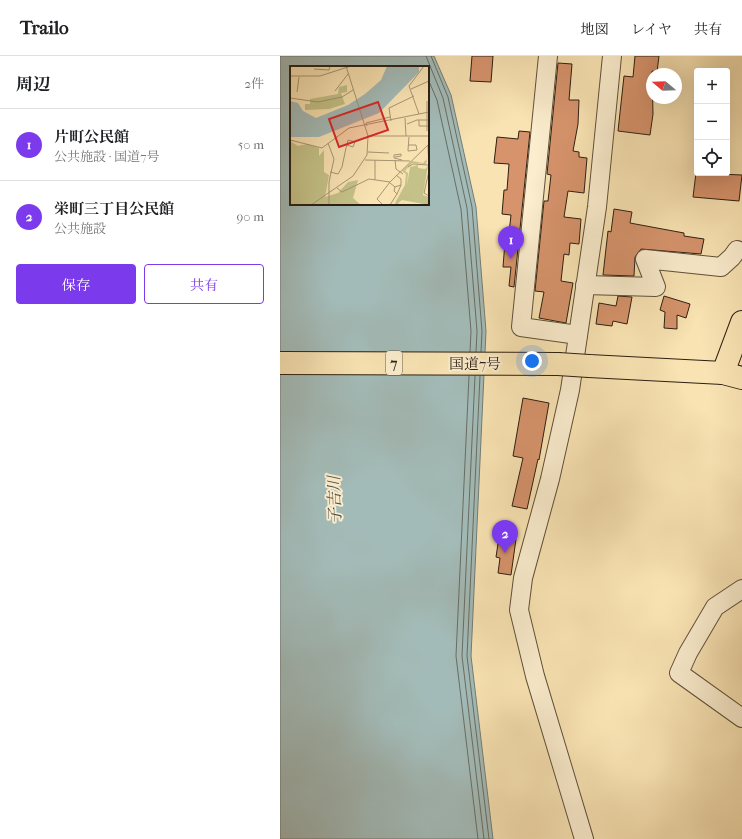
<!DOCTYPE html>
<html lang="ja">
<meta charset="utf-8">
<style>
body{margin:0;font-family:"IM FELL French Canon","Noto Serif JP",serif;background:#f2f2f2;color:#202124}
.controls{position:absolute;right:12px;top:12px;display:grid;overflow:hidden;border-radius:4px;box-shadow:0 4px 16px #0002}
.controls button{width:36px;height:36px;display:grid;place-items:center;padding:0;border:0;border-bottom:1px solid #e0e0e0;background:#fff;color:#202124;font:20px sans-serif}
.compass{position:absolute;left:366px;top:12px;width:36px;height:36px;border-radius:50%;background:#fff;box-shadow:0 4px 16px #0002;rotate:289deg}
.you{position:absolute;left:252px;top:305px;width:14px;height:14px;margin:-10px;border:3px solid #fff;border-radius:50%;background:#1a73e8;box-shadow:0 0 0 6px #1a73e833}
.badge{display:grid;place-items:center;width:26px;height:26px;border-radius:50%;background:#7c3aed;color:#fff;font-size:13px;font-weight:700}
.pin{position:absolute;translate:-50% -33px;filter:drop-shadow(0 1px 2px #0008)}
.pin::after{content:'';position:absolute;top:21px;width:14px;height:12px;background:inherit;clip-path:polygon(0 0,100% 0,50% 100%)}
.list{margin:0;padding:0;list-style:none}
h2{display:flex;justify-content:space-between;align-items:center;height:52px;margin:0;padding:0 16px;font-size:17px}
h2 small{font-size:13px;font-weight:400;color:#757577}
.list li{display:grid;grid-template-columns:26px 1fr auto;gap:12px;align-items:center;box-sizing:border-box;height:72px;padding:0 16px;border-top:1px solid #e0e0e0}
.list b{display:block;font-size:15px;white-space:nowrap}
.list p{margin:0;font-size:13px;white-space:nowrap;color:#757577}
.list em{font-size:13px;font-style:normal;color:#757577}
.actions{display:flex;gap:8px;padding:12px 16px}
.actions a{flex:1;padding:9px 0;border:1px solid #7c3aed;border-radius:4px;text-align:center;font-size:14px;color:#7c3aed}
.actions .main{background:#7c3aed;color:#fff}
.icon{flex:none;width:22px;height:22px;fill:none;stroke:currentColor;stroke-width:2;stroke-linecap:round;stroke-linejoin:round}
.map{position:relative;flex:none;width:462px;height:783px;overflow:hidden}
header{display:flex;align-items:center;gap:24px;box-sizing:border-box;height:56px;padding:0 20px;background:#fff;border-bottom:1px solid #e0e0e0}
header strong{font-size:19px}
nav{display:flex;gap:22px;margin-inline-start:auto;font-size:14px}
main{display:flex}
aside{flex:1;background:#fff}
.map>svg:first-child{display:block}
.water{fill:#a3bbb8;stroke:#737d76;fill-rule:evenodd}
.lines{fill:none;stroke-linecap:round;stroke-linejoin:round}
.shore{stroke:#686d65;stroke-width:1}
.building{fill:#d6936c;stroke:#2c1f12}
.minor-casing{stroke:#5f503a;stroke-width:20}
.highway-casing{stroke:#2c1f12;stroke-width:24}
.minor{stroke:#fbedce;stroke-width:18}
.highway{stroke:#f9e3b3;stroke-width:22}
.highway-bridge-casing{stroke:#2c1f12;stroke-width:24;stroke-linecap:butt}
.highway-bridge{stroke:#f9e3b3;stroke-width:22}
.labels{text-anchor:middle;stroke-width:4;stroke-linejoin:round;paint-order:stroke}
.shield{fill:#fbedce;stroke:#6a5d4a;stroke-width:1}
.shield-label{font-size:14px;font-weight:bold;fill:#2c1f12}
.street-label{font-size:15px;fill:#2c1f12;stroke:#fbedce}
.water-label{font-size:16px;font-style:italic;fill:#504e44;stroke:#fbedce}
.inset-road{fill:none;stroke:#a79573;stroke-width:1}
.view{fill:#d62828;fill-opacity:0.15;stroke:#d62828;stroke-width:2}
.inset-edge{fill:none;stroke:#2c1f12;stroke-width:2}
</style>
<header>
<strong>Trailo</strong>
<nav><a>地図</a><a>レイヤ</a><a>共有</a></nav>
</header>
<main>
<aside>
<h2>周辺<small>2件</small></h2>
<ul class="list">
<li><span class="badge">1</span><div><b>片町公民館</b><p>公共施設 · 国道7号</p></div><em>50 m</em></li>
<li><span class="badge">2</span><div><b>栄町三丁目公民館</b><p>公共施設</p></div><em>90 m</em></li>
</ul>
<div class="actions"><a class="main">保存</a><a>共有</a></div>
</aside>
<div class="map">
<svg width="462" height="783" viewBox="0 0 462 783">
<rect width="100%" height="100%" fill="#f9e3b3"/>
<filter id="stains"><feTurbulence type="fractalNoise" baseFrequency=".005" numOctaves="4"/><feColorMatrix values="0 0 0 0 .2 0 0 0 0 .09 0 0 0 0 .02 0 0 0 .5 -.17"/></filter>
<radialGradient id="worn" r=".72"><stop offset=".6" stop-color="#630" stop-opacity="0"/><stop offset="1" stop-color="#630" stop-opacity=".3"/></radialGradient>
<!-- water -->
<path class="water" d="M 0,0 L 154,0 L 171,39 L 196,151 L 206,275 L 191,600 L 213,783 L 0,783 ZM 11,11 L 148,11 L 148,148 L 11,148 Z"/>
<g class="lines">
<!-- shore -->
<g class="shore">
<path d="M 146,0 L 163,42 L 187,152 L 197,275 L 196,296"/>
<path d="M 151,0 L 168,41 L 192,151 L 202,275 L 201,296"/>
<path d="M 148,23 L 157,44 L 181,153 L 191,275 L 190,296"/>
<path d="M 189,320 L 176,600 L 198,783"/>
<path d="M 195,320 L 182,600 L 204,783"/>
<path d="M 200,320 L 187,600 L 209,783"/>
</g>
</g>
<!-- building -->
<g class="building">
<path d="M 192,0 L 213,0 L 211,26 L 190,25 Z"/>
<path d="M 355,0 L 379,0 L 377,16 L 372,15 L 373,58 L 370,79 L 338,75 L 344,20 L 353,21 Z"/>
<path d="M 278,7 L 292,8 L 289,44 L 299,44 L 298,68 L 293,95 L 299,96 L 299,101 L 307,102 L 304,137 L 288,135 L 284,161 L 301,163 L 299,188 L 290,187 L 289,199 L 284,198 L 281,225 L 293,227 L 286,267 L 259,262 L 264,236 L 255,235 L 264,145 L 268,145 L 271,119 L 267,118 Z"/>
<path d="M 239,75 L 250,76 L 234,231 L 229,230 L 231,211 L 223,211 L 225,186 L 228,186 L 231,159 L 222,158 L 224,134 L 227,134 L 229,108 L 214,107 L 217,81 L 238,83 Z"/>
<path d="M 416,117 L 462,119 L 459,145 L 413,141 Z"/>
<path d="M 334,153 L 352,156 L 350,167 L 404,177 L 404,180 L 424,183 L 421,198 L 361,193 L 355,201 L 354,220 L 323,219 L 328,175 L 331,176 Z"/>
<path d="M 338,240 L 352,241 L 347,268 L 333,265 L 332,270 L 316,268 L 319,247 L 336,250 Z"/>
<path d="M 384,240 L 410,248 L 406,262 L 397,259 L 397,273 L 384,272 L 385,256 L 380,254 Z"/>
<path d="M 243,342 L 269,347 L 259,404 L 258,403 L 247,453 L 232,450 L 243,402 L 233,400 Z"/>
<path d="M 219,481 L 236,483 L 231,519 L 218,517 L 220,502 L 216,501 Z"/>
</g>
<g class="lines">
<!-- minor casing -->
<g class="minor-casing">
<g id="minor">
<path d="M 268,0 L 241,271 L 298,279"/>
<path d="M 305,229 L 376,231 L 365,203 L 441,211 L 452,201 L 457,194"/>
<path d="M 462,533 L 435,551 L 408,597 L 399,617 L 462,662"/>
<path d="M 304,783 L 255,620 L 239,554 L 243,522 L 270,423 L 290,334 L 317,151 L 332,0"/>
</g>
</g>
<!-- highway casing -->
<g class="highway-casing">
<g id="highway">
<path d="M 0,307 L 278,308"/>
<path d="M 309,310 L 443,317 L 462,322"/>
<path d="M 443,317 L 462,266"/>
</g>
</g>
<!-- minor -->
<use href="#minor" class="minor"/>
<!-- highway -->
<use href="#highway" class="highway"/>
<!-- highway-bridge casing -->
<g class="highway-bridge-casing">
<path id="highway-bridge" d="M 278,308 L 309,310"/>
</g>
<!-- highway-bridge -->
<use href="#highway-bridge" class="highway-bridge"/>
</g>
<g class="labels">
<!-- shield labels -->
<rect class="shield" x="106" y="295" width="16" height="24" rx="3"/>
<g class="shield-label">
<text x="114" y="312">7</text>
</g>
<!-- street labels -->
<g class="street-label">
<text x="195" y="313">国道7号</text>
</g>
<!-- water labels -->
<g class="water-label">
<text transform="translate(54 444) rotate(-92)" y="6">子吉川</text>
</g>
</g>
<!-- overview -->
<g transform="translate(10 10)">
<rect width="139" height="139" fill="#f9e3b3"/>
<path d="M 57,19 L 57,26 L 51,27 L 55,38 L 39,43 L 15,44 L 15,38 L 20,38 L 20,33 L 48,28 L 49,21 ZM 0,75 L 8,80 L 17,78 L 29,82 L 29,90 L 34,84 L 34,106 L 39,109 L 35,131 L 48,127 L 58,116 L 68,114 L 63,132 L 71,139 L 0,139 ZM 137,93 L 136,98 L 122,97 L 115,105 L 118,107 L 117,119 L 120,101 L 128,99 L 128,102 L 135,103 L 138,100 L 133,129 L 139,131 L 139,139 L 112,134 L 108,137 L 110,139 L 107,139 L 105,137 L 115,119 L 116,108 L 112,105 L 122,95 L 133,97 Z" fill="#c4c288"/>
<path d="M 97,0 L 129,0 L 129,6 L 89,47 L 29,71 L 0,71 L 0,35 L 8,37 L 13,45 L 26,52 L 58,39 L 75,28 L 91,14 Z" fill="#a3bbb8"/>
<path class="inset-road" d="M 24,3 L 39,4 L 40,0M 0,10 L 30,10 L 61,0M 121,23 L 139,15M 45,25 L 58,8M 7,26 L 9,11M 0,32 L 28,36 L 52,31 L 63,24M 129,48 L 119,20 L 134,0M 115,52 L 116,70M 129,54 L 129,60 L 139,60M 101,55 L 99,42 L 124,30M 117,58 L 127,54 L 139,54M 77,60 L 76,57 L 100,51M 137,65 L 137,35M 78,70 L 139,70M 0,74 L 32,82 L 59,62 L 139,46M 38,77 L 44,93 L 39,116 L 39,139M 118,79 L 126,79 L 127,84 L 118,85 L 118,84 L 119,71M 138,80 L 139,105 L 134,127 L 139,130M 78,86 L 99,87M 105,91 L 111,90 L 111,88 L 104,89 L 104,92 L 112,94M 75,94 L 120,95M 105,94 L 106,103 L 113,108M 118,101 L 123,98 L 138,99M 40,106 L 48,108 L 52,101 L 56,82 L 57,79 L 58,74 L 65,76 L 63,81 L 57,79M 106,109 L 111,113 L 111,119M 85,114 L 85,94M 105,121 L 111,119 L 107,128M 47,122 L 52,126 L 79,113 L 100,116M 92,138 L 87,133 L 100,116 L 139,78M 21,139 L 63,110 L 77,89 L 78,70 L 56,0M 100,139 L 107,128 L 104,125 L 105,121 L 100,117"/>
<path class="view" d="M 88,36 L 98,64 L 49,81 L 39,53 Z"/>
<rect width="139" height="139" class="inset-edge"/>
</g>
<rect width="100%" height="100%" filter="url(#stains)"/>
<rect width="100%" height="100%" fill="url(#worn)"/>
</svg>
<div class="controls">
<button>+</button>
<button>−</button>
<button><svg class="icon" aria-label="locate" viewBox="0 0 24 24"><circle cx="12" cy="12" r="6"/><path d="M12 2v4M12 18v4M2 12h4M18 12h4"/></svg></button>
</div>
<svg class="compass" viewBox="-18 -18 36 36"><path d="M0-13l5 13h-10z" fill="#e53935"/><path d="M0 13l5-13h-10z" fill="#757577"/></svg>
<div class="you"></div>
<div class="pin badge" style="left:231px;top:203px">1</div>
<div class="pin badge" style="left:225px;top:497px">2</div>
</div>
</main>
